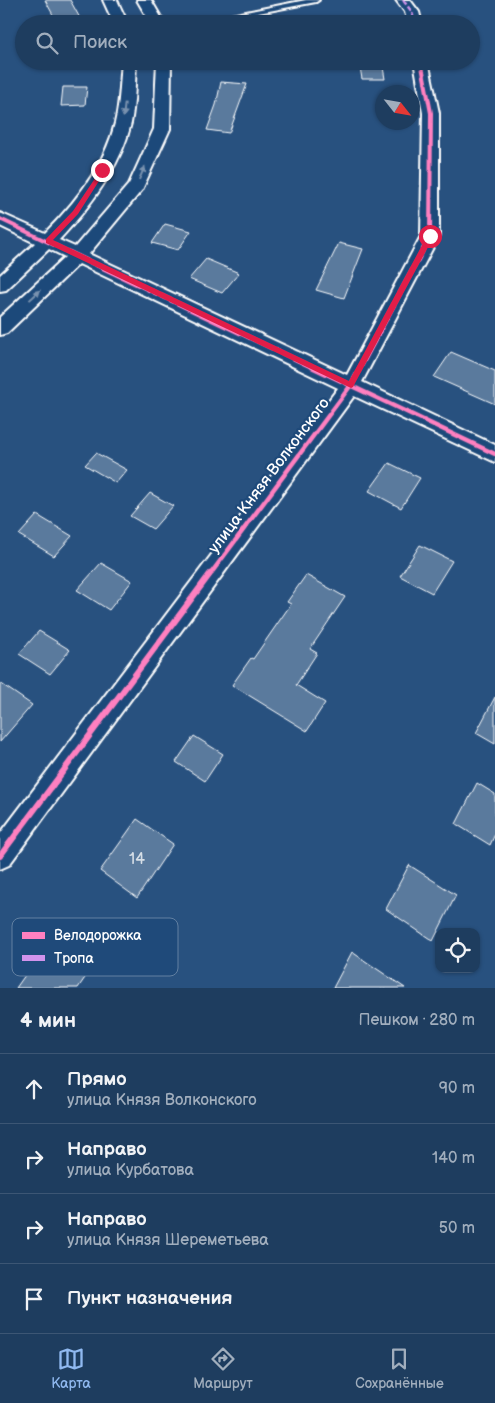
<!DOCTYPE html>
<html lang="ru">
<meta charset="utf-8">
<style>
body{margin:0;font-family:"Balsamiq Sans",sans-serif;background:#2b4868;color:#f1f3f6}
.controls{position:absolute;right:15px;bottom:15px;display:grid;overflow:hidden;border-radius:10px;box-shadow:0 1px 4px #0004}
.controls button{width:45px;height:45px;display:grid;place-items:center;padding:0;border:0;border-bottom:1px solid #3c5674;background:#1e3d5f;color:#f1f3f6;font:25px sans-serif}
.compass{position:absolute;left:375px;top:85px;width:45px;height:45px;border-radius:50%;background:#1e3d5f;box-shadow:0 1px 4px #0004;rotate:121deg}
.stop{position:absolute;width:15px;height:15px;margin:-11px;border:4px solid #e11d48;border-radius:50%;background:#fff}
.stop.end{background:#e11d48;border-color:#fff;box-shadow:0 1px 5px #0008}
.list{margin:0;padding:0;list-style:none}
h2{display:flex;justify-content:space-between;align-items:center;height:65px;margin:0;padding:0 20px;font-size:21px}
h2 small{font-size:16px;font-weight:400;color:#a1aebd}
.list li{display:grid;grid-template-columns:32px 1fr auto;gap:15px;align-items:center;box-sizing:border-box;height:70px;padding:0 20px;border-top:1px solid #3c5674}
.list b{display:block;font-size:19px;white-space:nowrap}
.list p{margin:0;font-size:16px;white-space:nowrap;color:#a1aebd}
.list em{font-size:16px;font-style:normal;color:#a1aebd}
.icon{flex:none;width:28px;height:28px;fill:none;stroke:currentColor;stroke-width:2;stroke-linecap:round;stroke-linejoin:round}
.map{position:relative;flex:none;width:495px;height:988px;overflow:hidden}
.search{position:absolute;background:#1e3d5f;box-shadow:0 1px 4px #0004;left:15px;right:15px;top:15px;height:55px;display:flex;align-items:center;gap:12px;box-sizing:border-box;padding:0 18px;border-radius:28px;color:#a1aebd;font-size:19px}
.sheet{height:345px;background:#1e3d5f}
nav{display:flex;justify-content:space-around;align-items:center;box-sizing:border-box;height:70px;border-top:1px solid #3c5674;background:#1e3d5f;font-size:14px;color:#a1aebd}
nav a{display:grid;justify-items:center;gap:2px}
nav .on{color:#90b9f0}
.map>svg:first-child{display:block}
.building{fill:#5a7a9d;stroke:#fff}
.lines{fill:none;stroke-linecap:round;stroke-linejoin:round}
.service-casing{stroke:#fff;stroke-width:4}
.minor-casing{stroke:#fff;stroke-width:4}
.service{fill:#1f4a7a;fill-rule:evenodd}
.minor{fill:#1f4a7a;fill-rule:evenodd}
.quiet{stroke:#d193ec;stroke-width:2.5;stroke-dasharray:5.5 2.5;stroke-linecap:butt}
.cycleway-far2-casing{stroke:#1f4a7a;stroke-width:6}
.cycleway-far1-casing{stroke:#1f4a7a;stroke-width:8}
.cycleway-casing{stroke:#1f4a7a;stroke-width:9}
.cycleway-far2{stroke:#ff80c0;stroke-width:4}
.cycleway-far1{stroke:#ff80c0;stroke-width:4.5}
.cycleway{stroke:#ff80c0;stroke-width:6}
.oneway{fill:#7992af}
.route{fill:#e11d48}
.labels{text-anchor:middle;stroke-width:4.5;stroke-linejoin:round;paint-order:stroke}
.street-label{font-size:16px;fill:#fff;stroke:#1f4a7a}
.near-number-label{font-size:16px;fill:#d6dee6}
.key{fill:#1f4a7a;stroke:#6280a2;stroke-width:1}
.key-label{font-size:14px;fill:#fff}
</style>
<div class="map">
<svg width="495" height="988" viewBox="0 0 495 988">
<rect width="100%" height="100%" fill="#28517f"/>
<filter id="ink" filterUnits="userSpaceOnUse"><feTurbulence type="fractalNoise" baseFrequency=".02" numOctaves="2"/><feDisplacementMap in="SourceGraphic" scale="10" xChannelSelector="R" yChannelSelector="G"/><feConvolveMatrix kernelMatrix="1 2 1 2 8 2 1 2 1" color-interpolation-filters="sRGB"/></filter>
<g filter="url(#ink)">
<!-- building -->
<g class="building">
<path d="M 45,0 L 70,0 L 81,20 L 58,24 Z"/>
<path d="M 359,61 L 382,61 L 385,79 L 362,79 Z"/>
<path d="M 221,82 L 247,84 L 229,133 L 207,130 L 216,105 Z"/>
<path d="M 63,87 L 87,87 L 85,105 L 61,106 Z"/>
<path d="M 165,224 L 191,231 L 178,250 L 152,243 Z"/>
<path d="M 339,243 L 363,249 L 344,298 L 316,290 Z"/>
<path d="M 206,259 L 239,273 L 222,293 L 189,279 Z"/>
<path d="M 451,352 L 495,371 L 495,404 L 434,377 Z"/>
<path d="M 96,453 L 127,470 L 116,483 L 85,465 Z"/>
<path d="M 389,463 L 420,478 L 401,508 L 369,491 Z"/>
<path d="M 150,493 L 173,506 L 153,529 L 130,516 Z"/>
<path d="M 37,515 L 72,536 L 54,556 L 19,535 Z"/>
<path d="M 420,545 L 452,561 L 432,593 L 400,576 Z"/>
<path d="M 101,563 L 132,581 L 109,610 L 77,590 Z"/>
<path d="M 306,575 L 345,597 L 310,649 L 317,653 L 296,685 L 325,703 L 307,731 L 232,685 L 251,658 L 253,659 L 291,604 L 287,602 Z"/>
<path d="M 39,631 L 70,650 L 50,674 L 19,654 Z"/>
<path d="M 0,683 L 32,705 L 0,742 Z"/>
<path d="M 495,697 L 495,744 L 476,733 Z"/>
<path d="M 194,736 L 223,754 L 205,781 L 176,762 Z"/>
<path d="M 477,783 L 495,794 L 495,834 L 490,845 L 456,824 Z"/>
<path d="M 137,819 L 173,844 L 137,898 L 100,871 Z"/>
<path d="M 409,865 L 456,895 L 433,941 L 386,909 Z"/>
<path d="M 71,925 L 104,950 L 78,988 L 16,988 L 35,961 L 43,966 Z"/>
<path d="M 352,952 L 405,988 L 333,988 Z"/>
</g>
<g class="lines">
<!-- service casing -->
<g class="service-casing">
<path id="service" d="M 306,0 L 319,0 L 316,2 L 201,24 L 186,24 Z"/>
</g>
<!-- minor casing -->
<g class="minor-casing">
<g id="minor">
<path d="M 103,0 L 117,0 L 128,24 L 114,24 Z"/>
<path d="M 137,0 L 151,0 L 165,24 L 151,24 Z"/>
<path d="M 396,0 L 410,0 L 419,12 L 422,24 L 408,24 L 405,12 Z"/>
<path d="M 122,61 L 136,61 C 135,82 135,103 131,123 C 121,167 89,208 59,240 L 75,247 L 129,184 L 154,129 L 157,61 L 171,61 L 170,129 L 142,190 L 89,254 L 347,375 L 421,236 L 423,113 L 414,61 L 428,61 L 439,113 L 439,236 L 362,382 L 495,445 L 495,462 L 354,396 L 9,865 L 0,869 L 0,834 L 338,388 L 79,264 L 7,333 L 0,335 L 0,317 L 65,257 L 49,249 L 6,290 L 0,291 L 0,275 L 35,243 L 0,226 L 0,213 L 45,233 C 75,203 105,165 115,123 C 120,103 120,82 122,61 Z"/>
</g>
</g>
<!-- service -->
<use href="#service" class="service"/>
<!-- minor -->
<use href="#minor" class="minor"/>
<!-- quiet -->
<path class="quiet" d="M 403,0 L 412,12 L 415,24"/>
<!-- cycleway-far2 casing -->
<g class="cycleway-far2-casing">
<g id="cycleway-far2">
<path d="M 421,61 L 431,113 L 430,236 L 421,253"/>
<path d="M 0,219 L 71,253"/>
</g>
</g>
<!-- cycleway-far1 casing -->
<g class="cycleway-far1-casing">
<g id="cycleway-far1">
<path d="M 69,252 L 495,454"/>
<path d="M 209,576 L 351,385 L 422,252"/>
</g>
</g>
<!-- cycleway casing -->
<g class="cycleway-casing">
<path id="cycleway" d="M 0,856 L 210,574"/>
</g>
<!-- cycleway-far2 -->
<use href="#cycleway-far2" class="cycleway-far2"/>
<!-- cycleway-far1 -->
<use href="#cycleway-far1" class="cycleway-far1"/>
<!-- cycleway -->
<use href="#cycleway" class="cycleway"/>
</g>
<!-- one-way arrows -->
<defs><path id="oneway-solid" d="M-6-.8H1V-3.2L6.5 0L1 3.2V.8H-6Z" transform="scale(1.25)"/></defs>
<g class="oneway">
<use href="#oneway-solid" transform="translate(124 110) rotate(96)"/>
<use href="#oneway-solid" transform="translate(142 173) rotate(-66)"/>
<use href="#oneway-solid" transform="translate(35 295) rotate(-43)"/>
</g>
</g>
<!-- route -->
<path class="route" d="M 102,168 L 106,170 L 78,214 L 53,240 L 349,381 L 427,236 L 430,234 L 434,236 L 353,387 L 351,388 L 46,243 L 46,239 L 73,211 Z"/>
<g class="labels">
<!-- street labels -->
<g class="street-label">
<text transform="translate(268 475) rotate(-53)" y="6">улица Князя Волконского</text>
</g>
<!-- near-number labels -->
<g class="near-number-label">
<text x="137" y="864">14</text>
</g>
</g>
<!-- legend -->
<rect x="12" y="918" width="166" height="58" rx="8" class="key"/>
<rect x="22" y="932" width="23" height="7" fill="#ff80c0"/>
<rect x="22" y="955" width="23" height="6" fill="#d193ec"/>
<g class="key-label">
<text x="54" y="940">Велодорожка</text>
<text x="54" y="963">Тропа</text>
</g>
</svg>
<div class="controls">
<button><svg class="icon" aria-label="locate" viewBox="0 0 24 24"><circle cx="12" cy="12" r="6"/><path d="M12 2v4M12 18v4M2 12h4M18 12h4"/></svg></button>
</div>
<svg class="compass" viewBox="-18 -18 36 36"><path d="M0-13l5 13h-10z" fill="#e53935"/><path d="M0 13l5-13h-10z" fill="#a1aebd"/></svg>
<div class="stop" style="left:430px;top:236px"></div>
<div class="stop end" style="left:102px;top:170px"></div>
<div class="search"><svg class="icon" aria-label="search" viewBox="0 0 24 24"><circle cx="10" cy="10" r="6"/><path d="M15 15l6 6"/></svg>Поиск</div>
</div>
<section class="sheet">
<h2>4 мин<small>Пешком · 280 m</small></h2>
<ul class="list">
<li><svg class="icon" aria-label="ahead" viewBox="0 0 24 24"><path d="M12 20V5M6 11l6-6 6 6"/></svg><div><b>Прямо</b><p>улица Князя Волконского</p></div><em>90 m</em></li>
<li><svg class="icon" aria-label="right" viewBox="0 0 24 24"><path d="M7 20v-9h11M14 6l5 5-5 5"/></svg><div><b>Направо</b><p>улица Курбатова</p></div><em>140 m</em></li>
<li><svg class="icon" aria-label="right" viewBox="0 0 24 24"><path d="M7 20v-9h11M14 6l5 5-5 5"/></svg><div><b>Направо</b><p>улица Князя Шереметьева</p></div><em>50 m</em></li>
<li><svg class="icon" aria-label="arrive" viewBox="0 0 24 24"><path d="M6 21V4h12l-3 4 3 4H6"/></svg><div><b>Пункт назначения</b></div></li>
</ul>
</section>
<nav>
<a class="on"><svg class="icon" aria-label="map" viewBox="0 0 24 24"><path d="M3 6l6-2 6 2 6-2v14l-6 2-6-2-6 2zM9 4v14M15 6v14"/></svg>Карта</a>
<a><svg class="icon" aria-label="directions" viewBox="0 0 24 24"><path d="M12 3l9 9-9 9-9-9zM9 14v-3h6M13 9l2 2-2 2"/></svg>Маршрут</a>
<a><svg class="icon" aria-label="saved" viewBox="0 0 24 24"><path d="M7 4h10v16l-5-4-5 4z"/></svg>Сохранённые</a>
</nav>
